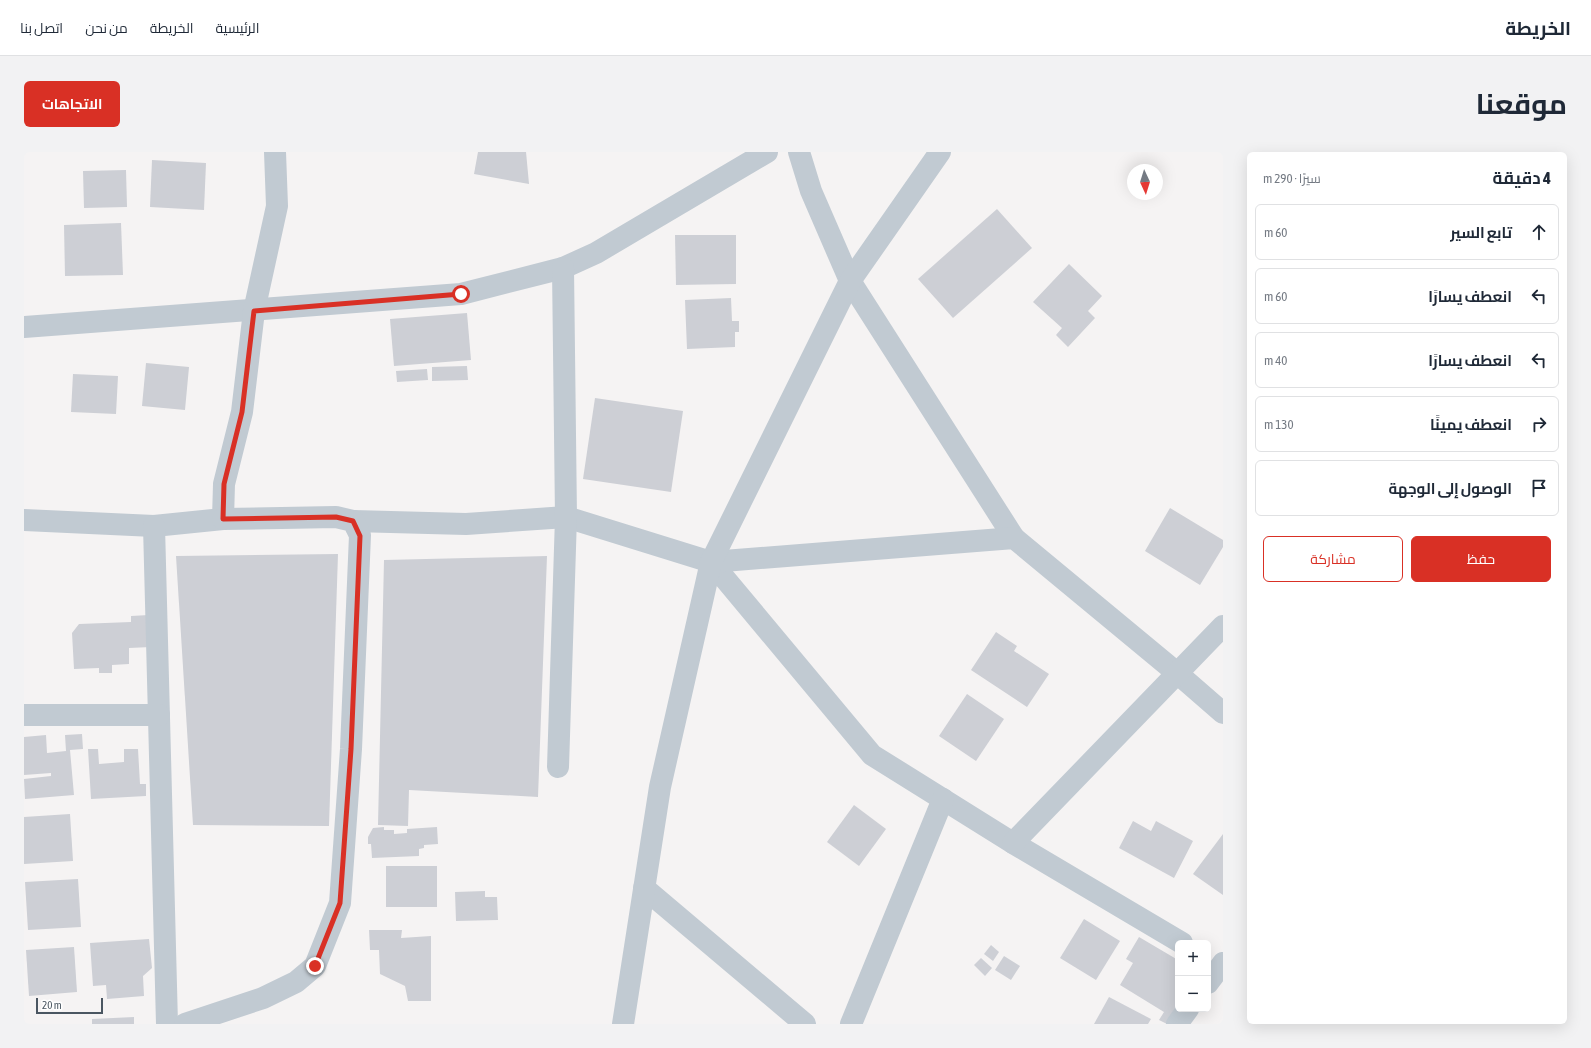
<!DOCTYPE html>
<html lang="ar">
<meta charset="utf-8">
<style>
body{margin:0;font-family:"Asap Condensed",Cairo,sans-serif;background:#f2f2f3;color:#1f2937;direction:rtl}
.controls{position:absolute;right:12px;bottom:12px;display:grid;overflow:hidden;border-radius:6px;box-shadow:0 4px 16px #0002}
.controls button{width:36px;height:36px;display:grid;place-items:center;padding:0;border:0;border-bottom:1px solid #e0e1e3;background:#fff;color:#1f2937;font:20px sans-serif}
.compass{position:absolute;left:1103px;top:12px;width:36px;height:36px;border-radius:50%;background:#fff;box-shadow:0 4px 16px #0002;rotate:176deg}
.scale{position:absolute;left:12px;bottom:10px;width:67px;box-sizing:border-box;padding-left:4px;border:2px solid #4a5661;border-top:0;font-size:11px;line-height:14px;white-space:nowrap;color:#4a5661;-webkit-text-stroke:3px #fff;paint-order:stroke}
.stop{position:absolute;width:12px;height:12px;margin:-9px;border:3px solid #d93025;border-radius:50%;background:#fff}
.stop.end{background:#d93025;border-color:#fff;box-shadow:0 1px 4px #0008}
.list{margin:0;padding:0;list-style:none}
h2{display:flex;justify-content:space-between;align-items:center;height:52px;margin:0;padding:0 16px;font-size:17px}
h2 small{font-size:13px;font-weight:400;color:#747a83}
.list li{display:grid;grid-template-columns:26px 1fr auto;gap:12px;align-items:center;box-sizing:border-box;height:56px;margin:0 8px 8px;padding:0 8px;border:1px solid #e0e1e3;border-radius:6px}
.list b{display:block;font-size:15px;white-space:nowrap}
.list em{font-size:13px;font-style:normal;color:#747a83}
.actions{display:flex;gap:8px;padding:12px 16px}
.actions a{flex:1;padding:9px 0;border:1px solid #d93025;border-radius:6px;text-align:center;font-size:14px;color:#d93025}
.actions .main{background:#d93025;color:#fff}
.icon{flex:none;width:22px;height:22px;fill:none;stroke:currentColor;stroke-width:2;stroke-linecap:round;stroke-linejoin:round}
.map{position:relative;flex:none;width:1199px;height:872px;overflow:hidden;direction:ltr;border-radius:6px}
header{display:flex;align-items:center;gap:24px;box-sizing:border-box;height:56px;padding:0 20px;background:#fff;border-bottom:1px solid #e0e1e3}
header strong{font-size:19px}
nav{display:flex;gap:22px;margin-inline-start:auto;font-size:14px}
.intro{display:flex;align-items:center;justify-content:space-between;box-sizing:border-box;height:96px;padding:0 24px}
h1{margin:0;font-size:28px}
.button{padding:10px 18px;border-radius:6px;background:#d93025;color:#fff;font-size:14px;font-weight:700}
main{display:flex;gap:24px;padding:0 24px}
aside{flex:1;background:#fff;border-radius:6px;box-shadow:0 4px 16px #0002}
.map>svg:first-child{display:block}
.building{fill:#cdcfd5}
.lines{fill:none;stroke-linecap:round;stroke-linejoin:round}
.minor{stroke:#c1cad2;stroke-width:22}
.route{stroke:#d93025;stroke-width:5}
</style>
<header>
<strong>الخريطة</strong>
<nav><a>الرئيسية</a><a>الخريطة</a><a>من نحن</a><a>اتصل بنا</a></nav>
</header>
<div class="intro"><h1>موقعنا</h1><a class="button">الاتجاهات</a></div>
<main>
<aside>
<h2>4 دقيقة<small>سيرًا · 290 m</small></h2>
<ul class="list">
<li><svg class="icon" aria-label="ahead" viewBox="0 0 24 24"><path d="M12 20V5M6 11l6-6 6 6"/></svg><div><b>تابع السير</b></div><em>60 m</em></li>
<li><svg class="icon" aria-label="left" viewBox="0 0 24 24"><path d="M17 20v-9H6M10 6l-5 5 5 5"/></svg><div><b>انعطف يسارًا</b></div><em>60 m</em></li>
<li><svg class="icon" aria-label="left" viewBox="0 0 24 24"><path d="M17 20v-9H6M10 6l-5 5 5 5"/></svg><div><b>انعطف يسارًا</b></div><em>40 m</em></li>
<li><svg class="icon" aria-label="right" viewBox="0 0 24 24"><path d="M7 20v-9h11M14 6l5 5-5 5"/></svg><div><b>انعطف يمينًا</b></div><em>130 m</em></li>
<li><svg class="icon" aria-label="arrive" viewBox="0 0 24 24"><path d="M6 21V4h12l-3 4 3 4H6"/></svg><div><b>الوصول إلى الوجهة</b></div></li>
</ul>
<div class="actions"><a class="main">حفظ</a><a>مشاركة</a></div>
</aside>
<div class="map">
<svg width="1199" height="872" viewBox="0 0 1199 872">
<rect width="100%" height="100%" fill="#f5f3f3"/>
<!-- building -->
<g class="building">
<path d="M 454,0 L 502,0 L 505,32 L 450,22 Z"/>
<path d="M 128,8 L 182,11 L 180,58 L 126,55 Z"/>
<path d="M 102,18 L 103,55 L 60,56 L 59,19 Z"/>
<path d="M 973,57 L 1008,96 L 929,166 L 894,127 Z"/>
<path d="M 97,71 L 99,123 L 41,124 L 40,73 Z"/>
<path d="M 651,83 L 712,83 L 712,132 L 652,133 Z"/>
<path d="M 1045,112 L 1078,144 L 1064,159 L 1071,166 L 1044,195 L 1032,183 L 1038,176 L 1009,150 Z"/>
<path d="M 707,146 L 708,169 L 715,169 L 715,180 L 711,180 L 711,195 L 663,197 L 661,148 Z"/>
<path d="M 443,161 L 447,208 L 370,214 L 366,167 Z"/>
<path d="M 122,211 L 165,215 L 161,258 L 118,254 Z"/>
<path d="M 443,214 L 444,228 L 408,229 L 408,215 Z"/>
<path d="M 403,217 L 404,228 L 373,230 L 372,219 Z"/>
<path d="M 49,222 L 94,224 L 92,262 L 47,260 Z"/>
<path d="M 571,246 L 659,259 L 647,340 L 559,327 Z"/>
<path d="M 1146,356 L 1199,388 L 1199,395 L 1176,433 L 1121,399 Z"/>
<path d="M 314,402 L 305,674 L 169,673 L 152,404 Z"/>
<path d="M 523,404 L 514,645 L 385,638 L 384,674 L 354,673 L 360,408 Z"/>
<path d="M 125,463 L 127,495 L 105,496 L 105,512 L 88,513 L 88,521 L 75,521 L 75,516 L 50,517 L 48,481 L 55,472 L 107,470 L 107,464 Z"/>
<path d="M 972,480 L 993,494 L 990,499 L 1025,522 L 1003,555 L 947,518 Z"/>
<path d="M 943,542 L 980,567 L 952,609 L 915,584 Z"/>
<path d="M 58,582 L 59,597 L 46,598 L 50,643 L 1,647 L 0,627 L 27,624 L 27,621 L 0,623 L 0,585 L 22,583 L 23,601 L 42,599 L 41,583 Z"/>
<path d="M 64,597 L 74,597 L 75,612 L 100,610 L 100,597 L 114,597 L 116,632 L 122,632 L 122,644 L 67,647 Z"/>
<path d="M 830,653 L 862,677 L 835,714 L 803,690 Z"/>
<path d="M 46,662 L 49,709 L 0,712 L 0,665 Z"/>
<path d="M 1109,669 L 1127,679 L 1132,669 L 1169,689 L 1150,726 L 1095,696 Z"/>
<path d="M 360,675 L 360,678 L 370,678 L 370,682 L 383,681 L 383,677 L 413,675 L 414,692 L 400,693 L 400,696 L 395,697 L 395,704 L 348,706 L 347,692 L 344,692 L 344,685 L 349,676 Z"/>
<path d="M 1199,682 L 1199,743 L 1169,722 Z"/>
<rect x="362" y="714" width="51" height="41"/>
<path d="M 54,727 L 57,775 L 4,778 L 1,730 Z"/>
<path d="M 461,739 L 461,745 L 473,745 L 474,768 L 432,769 L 431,740 Z"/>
<path d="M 1060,767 L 1096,789 L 1072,828 L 1036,806 Z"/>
<path d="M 345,778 L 378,778 L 377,786 L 407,784 L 407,849 L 384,849 L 381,834 L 356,822 L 355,798 L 346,798 Z"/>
<path d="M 1115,785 L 1154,808 L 1154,854 L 1143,872 L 1135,868 L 1140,860 L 1096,833 L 1109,811 L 1102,807 Z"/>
<path d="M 125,787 L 128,816 L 119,824 L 120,844 L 83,847 L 82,833 L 69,834 L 66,791 Z"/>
<path d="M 967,793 L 975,800 L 969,809 L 960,802 Z"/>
<path d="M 50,795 L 53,840 L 5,844 L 2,798 Z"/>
<path d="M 980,804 L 996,814 L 987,828 L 971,818 Z"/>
<path d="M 957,806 L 968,816 L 961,824 L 950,813 Z"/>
<path d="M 1085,845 L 1127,867 L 1124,872 L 1070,872 Z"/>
<path d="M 110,865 L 110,872 L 68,872 L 68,867 Z"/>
</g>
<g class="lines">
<!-- minor -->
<g class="minor">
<path d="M 775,0 L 787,39 L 826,129 L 990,386"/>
<path d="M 0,175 L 437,142 L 539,116 L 572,101 L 743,0"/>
<path d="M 0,368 L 130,374 L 199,367 L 200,332 L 218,260 L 230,159 L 253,54 L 251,0"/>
<path d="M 329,369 L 442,372 L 542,365 L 687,410 L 848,603 L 989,691 L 1158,791"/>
<path d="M 130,374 L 143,872"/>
<path d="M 687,410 L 990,386 L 1153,521 L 1199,561"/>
<path d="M 0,563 L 135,563"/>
<path d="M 534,615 L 542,365 L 539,116"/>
<path d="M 989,691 L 1199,474"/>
<path d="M 620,736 L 781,872"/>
<path d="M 1184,831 L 1199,811"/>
<path d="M 161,872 L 239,846 L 272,830 L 291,814 L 316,751 L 327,597 L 336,383 L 329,369 L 312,365 L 199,367"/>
<path d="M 599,872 L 636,635 L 687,410 L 826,129 L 916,0"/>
<path d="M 827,872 L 919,647"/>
<path d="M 1153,872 L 1164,857"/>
</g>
</g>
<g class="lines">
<!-- route -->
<path class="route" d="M 291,814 L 316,751 L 327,597 L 336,384 L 329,369 L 312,365 L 199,367 L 200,332 L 218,260 L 230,159 L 437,142"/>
</g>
</svg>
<div class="controls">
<button>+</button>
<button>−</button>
</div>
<svg class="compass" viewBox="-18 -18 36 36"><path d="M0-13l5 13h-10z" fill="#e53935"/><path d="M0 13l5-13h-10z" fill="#747a83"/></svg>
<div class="scale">20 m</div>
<div class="stop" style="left:437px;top:142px"></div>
<div class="stop end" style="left:291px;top:814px"></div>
</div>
</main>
